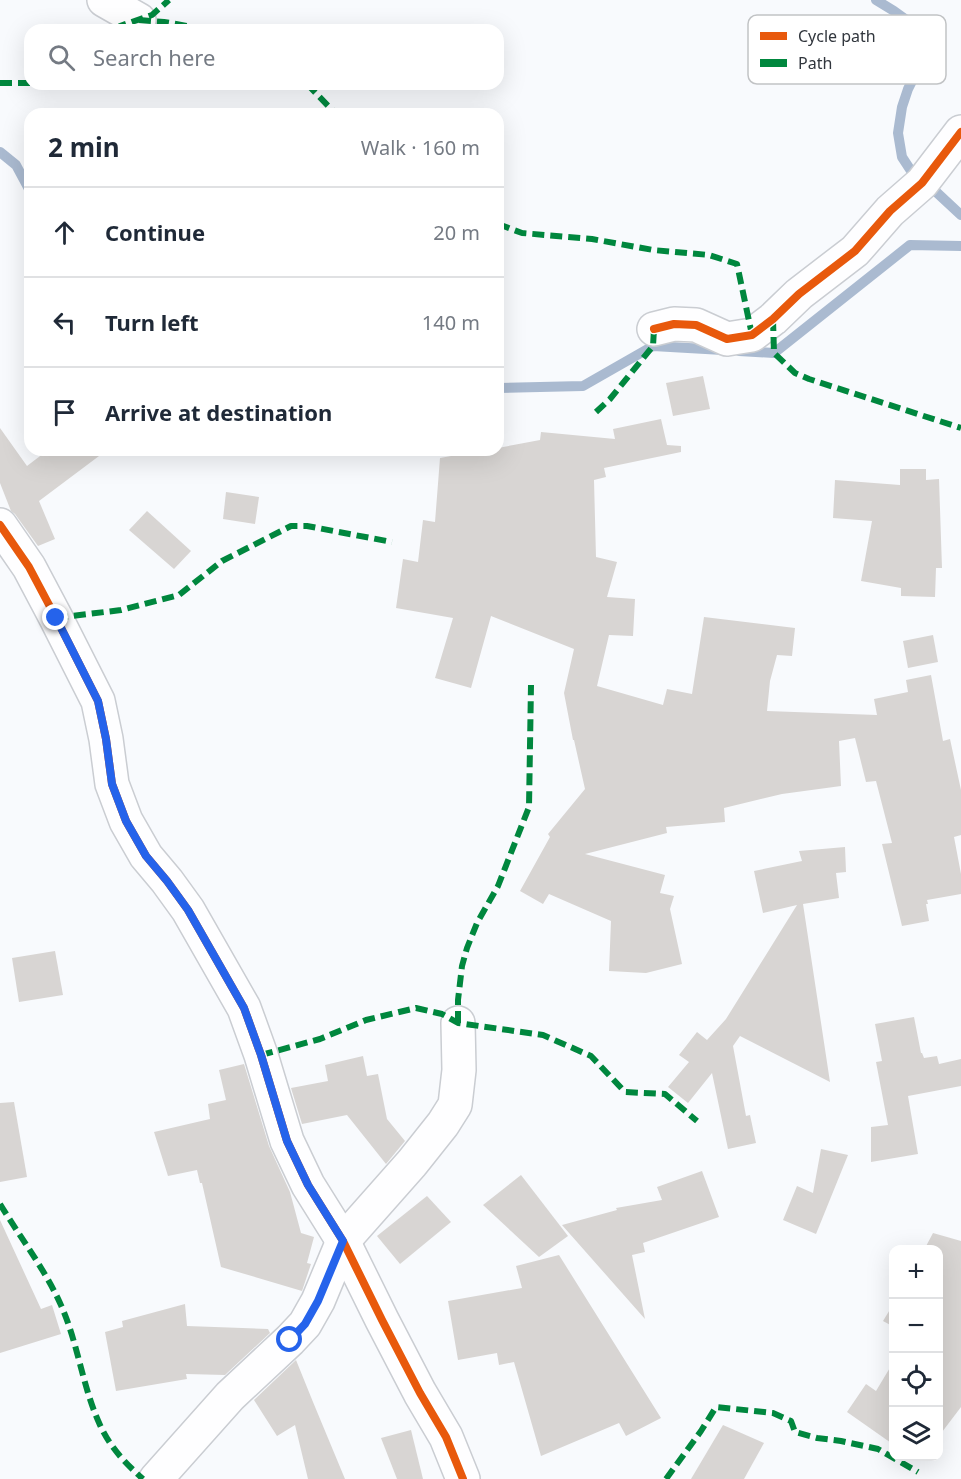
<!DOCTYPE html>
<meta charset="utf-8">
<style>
body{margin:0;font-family:"Noto Sans",sans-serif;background:#f2f2f3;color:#1f2937}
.controls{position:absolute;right:18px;bottom:18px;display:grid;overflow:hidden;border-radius:12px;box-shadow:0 6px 24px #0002}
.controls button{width:54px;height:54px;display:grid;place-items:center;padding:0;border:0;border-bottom:2px solid #e0e1e3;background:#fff;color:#1f2937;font:30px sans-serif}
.stop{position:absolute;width:18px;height:18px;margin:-14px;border:4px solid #2563eb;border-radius:50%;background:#fff}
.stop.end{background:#2563eb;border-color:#fff;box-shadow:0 2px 6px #0008}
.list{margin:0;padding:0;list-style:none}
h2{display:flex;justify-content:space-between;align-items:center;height:78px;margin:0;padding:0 24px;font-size:26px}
h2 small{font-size:20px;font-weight:400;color:#747a83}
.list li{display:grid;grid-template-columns:39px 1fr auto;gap:18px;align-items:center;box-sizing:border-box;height:90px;padding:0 24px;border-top:2px solid #e0e1e3}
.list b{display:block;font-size:22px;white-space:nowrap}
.list em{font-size:20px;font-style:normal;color:#747a83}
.icon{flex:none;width:33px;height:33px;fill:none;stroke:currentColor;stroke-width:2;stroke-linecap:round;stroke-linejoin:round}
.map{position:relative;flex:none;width:961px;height:1479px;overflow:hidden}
.search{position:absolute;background:#fff;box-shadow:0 6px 24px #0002;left:24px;top:24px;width:480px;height:66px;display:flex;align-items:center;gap:15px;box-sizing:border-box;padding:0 21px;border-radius:18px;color:#747a83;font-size:22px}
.panel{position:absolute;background:#fff;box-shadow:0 6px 24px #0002;left:24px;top:108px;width:480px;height:348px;border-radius:18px}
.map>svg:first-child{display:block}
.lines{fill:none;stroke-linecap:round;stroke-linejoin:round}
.stream{stroke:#aabad0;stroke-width:10}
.building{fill:#d8d5d3}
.street-casing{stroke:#cacdd2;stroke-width:36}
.street{stroke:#fefeff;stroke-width:33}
.quiet{stroke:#00873e;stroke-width:6;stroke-dasharray:12 6;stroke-linecap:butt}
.cycleway-casing{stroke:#fff;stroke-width:11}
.cycleway{stroke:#e8590c;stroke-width:8}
.route{stroke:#2563eb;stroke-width:8}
.key{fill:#fff;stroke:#c1c3c5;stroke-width:1.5}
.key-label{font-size:16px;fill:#31363d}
</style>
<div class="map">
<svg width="961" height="1479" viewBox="0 0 961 1479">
<rect width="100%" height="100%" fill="#f8fafd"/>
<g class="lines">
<!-- stream -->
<g class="stream">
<path d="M 876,0 L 894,11 L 919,29 L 925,47 L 919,67 L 908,89 L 902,107 L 898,133 L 902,157 L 917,180 L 933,189 L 961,215"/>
<path d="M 0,152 L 16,165 L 30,191"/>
<path d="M 739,351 L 774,353 L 910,245 L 961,246"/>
<path d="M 498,388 L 583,386 L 653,346 L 723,350"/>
</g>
</g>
<!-- building -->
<g class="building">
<path d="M 703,376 L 710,409 L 673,416 L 666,383 Z"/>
<path d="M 661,419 L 667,445 L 681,446 L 681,452 L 604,468 L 606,477 L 594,480 L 596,557 L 617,562 L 607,597 L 635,599 L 633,636 L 609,635 L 597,686 L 663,705 L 667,689 L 692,694 L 704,617 L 795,628 L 792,656 L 777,655 L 770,681 L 767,711 L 877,715 L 874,699 L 908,692 L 906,680 L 931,675 L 943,741 L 950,739 L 961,790 L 961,835 L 954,837 L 961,874 L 961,894 L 927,900 L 928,904 L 926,904 L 929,921 L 902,926 L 882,844 L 892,843 L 876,781 L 866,782 L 855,738 L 839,741 L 841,786 L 782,794 L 724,808 L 725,822 L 666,827 L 667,833 L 585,854 L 665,875 L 660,893 L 674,896 L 670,909 L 682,964 L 646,973 L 609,971 L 611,921 L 549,894 L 543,904 L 520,891 L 550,837 L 548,834 L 585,789 L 574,740 L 573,740 L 564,693 L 574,649 L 491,616 L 471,688 L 435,678 L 453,618 L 396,608 L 403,559 L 418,562 L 423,520 L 435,522 L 440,458 L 484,450 L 498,450 L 498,448 L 540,440 L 541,432 L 615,439 L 613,429 Z"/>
<path d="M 0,428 L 27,466 L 48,450 L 107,450 L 39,501 L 55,539 L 38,546 L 15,514 L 11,511 L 0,483 Z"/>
<path d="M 900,469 L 926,469 L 926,480 L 939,479 L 942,568 L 936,568 L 935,597 L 901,596 L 901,588 L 861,581 L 872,521 L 833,518 L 835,480 L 900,485 Z"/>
<path d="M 226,492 L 259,497 L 255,524 L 223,519 Z"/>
<path d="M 147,511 L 191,551 L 174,569 L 129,530 Z"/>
<path d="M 933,635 L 938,662 L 908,668 L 903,641 Z"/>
<path d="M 845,847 L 846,872 L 836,873 L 839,898 L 803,904 L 830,1082 L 740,1036 L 733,1046 L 746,1116 L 750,1115 L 756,1143 L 728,1149 L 712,1073 L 688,1103 L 668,1087 L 689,1062 L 679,1055 L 697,1032 L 707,1040 L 726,1019 L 797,905 L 763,913 L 754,871 L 802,861 L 799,851 Z"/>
<path d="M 55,951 L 63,995 L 19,1002 L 12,958 Z"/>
<path d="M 914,1017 L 921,1053 L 922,1053 L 924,1058 L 937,1056 L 939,1064 L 961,1059 L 961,1086 L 908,1096 L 918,1154 L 871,1162 L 871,1127 L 888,1125 L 876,1062 L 882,1061 L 875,1024 Z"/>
<path d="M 363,1056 L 367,1076 L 378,1074 L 387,1119 L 405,1141 L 386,1164 L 347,1115 L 302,1124 L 291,1088 L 328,1081 L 325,1065 Z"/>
<path d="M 244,1064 L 269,1146 L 290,1192 L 301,1233 L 314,1237 L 307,1263 L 311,1264 L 302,1291 L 221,1267 L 202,1183 L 200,1183 L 197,1170 L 168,1176 L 154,1132 L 210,1119 L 208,1104 L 226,1100 L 219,1070 Z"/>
<path d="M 14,1102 L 27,1177 L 0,1182 L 0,1103 Z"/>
<path d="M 821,1149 L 848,1155 L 816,1234 L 783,1220 L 797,1186 L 813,1193 Z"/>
<path d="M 702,1171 L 719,1217 L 643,1243 L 645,1252 L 632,1255 L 645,1319 L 562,1225 L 617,1210 L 616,1208 L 662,1200 L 657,1187 Z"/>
<path d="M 521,1175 L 568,1236 L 539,1257 L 483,1205 Z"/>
<path d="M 427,1196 L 451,1222 L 400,1264 L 377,1236 Z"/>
<path d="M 0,1220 L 41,1309 L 52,1305 L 61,1334 L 0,1353 Z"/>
<path d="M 933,1233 L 961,1241 L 961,1407 L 939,1436 L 939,1250 L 924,1250 Z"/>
<path d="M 559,1255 L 661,1418 L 626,1436 L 619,1423 L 541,1456 L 514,1362 L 499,1365 L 497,1353 L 458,1360 L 448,1301 L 522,1288 L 516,1266 Z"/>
<path d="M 894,1303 L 894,1327 L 883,1321 Z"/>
<path d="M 185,1304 L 187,1326 L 268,1329 L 270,1333 L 225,1375 L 186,1374 L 187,1379 L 116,1391 L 105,1332 L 123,1327 L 122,1321 Z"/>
<path d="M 296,1360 L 313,1402 L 345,1479 L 308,1479 L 295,1425 L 277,1436 L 254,1400 Z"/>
<path d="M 894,1361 L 894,1445 L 847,1412 L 866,1384 L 876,1391 Z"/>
<path d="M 723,1425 L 764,1443 L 744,1479 L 691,1479 Z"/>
<path d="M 411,1430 L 423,1479 L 397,1479 L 381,1438 Z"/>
</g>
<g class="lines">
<!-- street casing -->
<g class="street-casing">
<g id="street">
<path d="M 104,0 L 139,20"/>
<path d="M 654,329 L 674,324 L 696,325 L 727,339 L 752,335 L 773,319 L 799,294 L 855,251 L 890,211 L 922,183 L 961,132"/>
<path d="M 0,525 L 29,567 L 56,618 L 98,701 L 106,739 L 112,784 L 126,821 L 146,856 L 167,881 L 188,910 L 244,1008 L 261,1055 L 287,1141 L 308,1185 L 343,1241 L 382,1320 L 420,1393 L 446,1437 L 463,1479"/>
<path d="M 156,1479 L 230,1396 L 290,1340 L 305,1324 L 318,1301 L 343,1241 L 412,1163 L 443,1124 L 455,1105 L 459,1070 L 458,1023"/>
</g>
</g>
<!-- street -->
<use href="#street" class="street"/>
<!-- quiet -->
<g class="quiet">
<path d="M 139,20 L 164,22 L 211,30"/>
<path d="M 116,30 L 120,26 L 152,15 L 169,0"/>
<path d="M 0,83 L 30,83"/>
<path d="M 307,84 L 336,114"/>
<path d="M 498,224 L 522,233 L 592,239 L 653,250 L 709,255 L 737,264 L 752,335"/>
<path d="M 773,319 L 774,353 L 795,373 L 809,379 L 961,428"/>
<path d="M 596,412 L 610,399 L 653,346 L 654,329"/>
<path d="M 56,618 L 121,610 L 179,595 L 222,561 L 291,526 L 307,526 L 392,542"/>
<path d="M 458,1023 L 458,1000 L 462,966 L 467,948 L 477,923 L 498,886 L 529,807 L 531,685"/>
<path d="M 261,1055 L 320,1039 L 366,1020 L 416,1008 L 442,1014 L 458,1023 L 543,1035 L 591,1056 L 625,1092 L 665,1094 L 697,1121"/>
<path d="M 0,1204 C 20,1237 44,1268 60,1303 C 78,1342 82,1386 100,1425 C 110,1447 125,1463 143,1479"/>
<path d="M 666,1479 L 701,1431 L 716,1407 L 773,1413 L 791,1421 L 795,1432 L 817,1438 L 841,1441 L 878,1449 L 918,1472"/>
</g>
<!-- cycleway casing -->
<g class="cycleway-casing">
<g id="cycleway">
<path d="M 654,329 L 674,324 L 696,325 L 727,339 L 752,335 L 773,319 L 799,294 L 855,251 L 890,211 L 922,183 L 961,132"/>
<path d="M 0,525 L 29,567 L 56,618 L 98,701 L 106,739 L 112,784 L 126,821 L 146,856 L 167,881 L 188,910 L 244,1008 L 261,1055 L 287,1141 L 308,1185 L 343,1241 L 382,1320 L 420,1393 L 446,1437 L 463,1479"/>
</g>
</g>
<!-- cycleway -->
<use href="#cycleway" class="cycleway"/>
</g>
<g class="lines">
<!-- route -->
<path class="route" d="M 56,618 L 98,701 L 106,739 L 112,784 L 126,821 L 146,856 L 167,881 L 188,910 L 244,1008 L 261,1055 L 287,1141 L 308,1185 L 343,1241 L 318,1301 L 305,1324 L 290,1340"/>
</g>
<!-- legend -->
<rect x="748" y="15" width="198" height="69" rx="9" class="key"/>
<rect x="760" y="32" width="27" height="8" fill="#e8590c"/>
<rect x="760" y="59" width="27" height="8" fill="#00873e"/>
<g class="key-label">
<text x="798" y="42">Cycle path</text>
<text x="798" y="69">Path</text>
</g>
</svg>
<div class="controls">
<button>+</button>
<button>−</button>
<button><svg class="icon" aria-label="locate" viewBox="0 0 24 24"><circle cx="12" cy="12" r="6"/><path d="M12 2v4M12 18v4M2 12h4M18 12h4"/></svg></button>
<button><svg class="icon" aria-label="layers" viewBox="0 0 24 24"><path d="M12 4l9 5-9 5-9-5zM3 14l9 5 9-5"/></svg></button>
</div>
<div class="stop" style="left:290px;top:1340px"></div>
<div class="stop end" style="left:56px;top:618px"></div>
<div class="search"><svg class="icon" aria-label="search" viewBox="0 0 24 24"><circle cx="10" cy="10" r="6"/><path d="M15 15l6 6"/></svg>Search here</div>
<section class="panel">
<h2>2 min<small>Walk · 160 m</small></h2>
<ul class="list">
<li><svg class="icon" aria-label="ahead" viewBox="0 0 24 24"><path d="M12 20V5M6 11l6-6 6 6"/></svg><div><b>Continue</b></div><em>20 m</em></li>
<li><svg class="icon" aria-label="left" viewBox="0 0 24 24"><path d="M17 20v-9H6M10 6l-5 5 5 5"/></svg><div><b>Turn left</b></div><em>140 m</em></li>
<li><svg class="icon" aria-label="arrive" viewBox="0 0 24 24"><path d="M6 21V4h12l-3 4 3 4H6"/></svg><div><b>Arrive at destination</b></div></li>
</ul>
</section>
</div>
